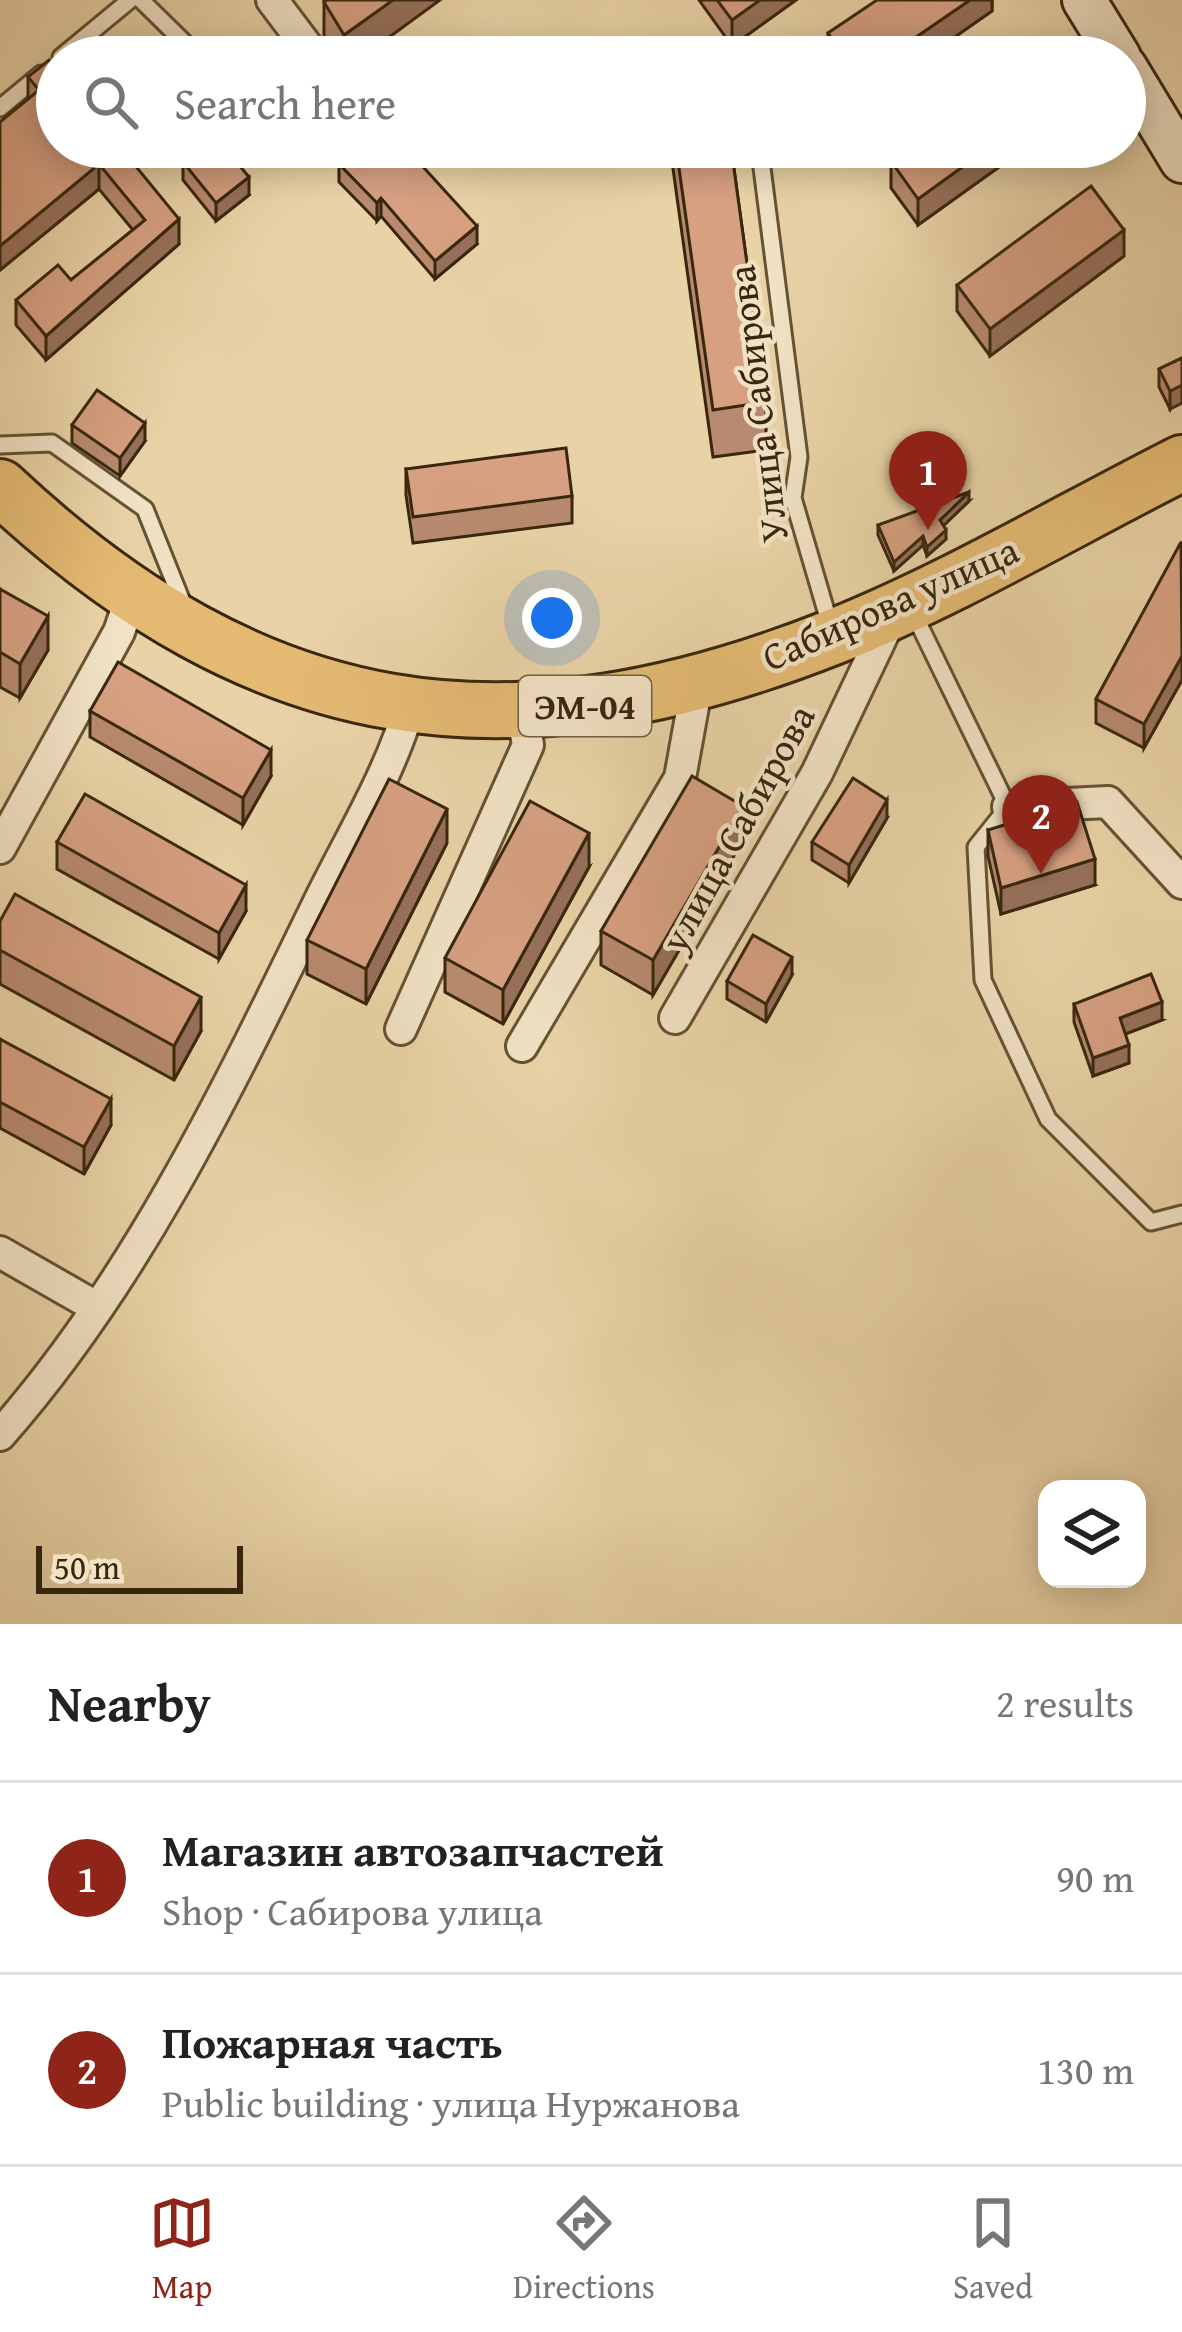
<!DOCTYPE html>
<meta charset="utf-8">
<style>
body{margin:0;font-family:"Gentium Book Plus",serif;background:#f6f6f6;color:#222}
.controls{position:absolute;right:36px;bottom:36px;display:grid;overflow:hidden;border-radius:24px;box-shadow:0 6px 30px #0003}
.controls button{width:108px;height:108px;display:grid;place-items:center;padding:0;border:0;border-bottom:3px solid #e0e0e0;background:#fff;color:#222;font:60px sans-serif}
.scale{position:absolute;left:36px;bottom:30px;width:207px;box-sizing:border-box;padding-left:12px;border:6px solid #39270d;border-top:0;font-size:33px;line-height:42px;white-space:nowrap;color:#39270d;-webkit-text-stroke:9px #f1e2c5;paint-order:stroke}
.you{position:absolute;left:552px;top:618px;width:42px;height:42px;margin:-30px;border:9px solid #fff;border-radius:50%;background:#1a73e8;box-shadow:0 0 0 18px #1a73e833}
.badge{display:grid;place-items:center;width:78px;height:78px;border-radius:50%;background:#8f2418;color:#fff;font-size:39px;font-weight:700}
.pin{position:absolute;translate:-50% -99px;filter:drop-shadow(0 3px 6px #0008)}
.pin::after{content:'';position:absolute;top:63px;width:42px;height:36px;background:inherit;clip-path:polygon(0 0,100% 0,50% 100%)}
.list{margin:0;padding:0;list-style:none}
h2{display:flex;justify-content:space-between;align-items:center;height:156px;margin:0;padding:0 48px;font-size:51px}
h2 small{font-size:39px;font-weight:400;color:#767676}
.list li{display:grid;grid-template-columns:78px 1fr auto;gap:36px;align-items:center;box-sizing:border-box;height:192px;padding:0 48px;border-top:3px solid #e0e0e0}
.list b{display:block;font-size:45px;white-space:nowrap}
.list p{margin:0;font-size:39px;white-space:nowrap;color:#767676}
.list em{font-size:39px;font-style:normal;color:#767676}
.icon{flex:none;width:66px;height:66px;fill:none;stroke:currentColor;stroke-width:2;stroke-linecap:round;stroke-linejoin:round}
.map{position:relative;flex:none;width:1182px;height:1624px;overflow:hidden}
.search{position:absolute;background:#fff;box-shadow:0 6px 30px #0003;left:36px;right:36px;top:36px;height:132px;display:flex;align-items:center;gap:30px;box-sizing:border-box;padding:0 42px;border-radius:66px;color:#767676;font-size:45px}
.sheet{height:540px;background:#fff}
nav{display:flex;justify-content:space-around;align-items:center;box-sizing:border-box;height:168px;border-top:3px solid #e0e0e0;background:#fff;font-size:33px;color:#767676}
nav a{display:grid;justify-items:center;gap:6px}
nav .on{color:#8f2418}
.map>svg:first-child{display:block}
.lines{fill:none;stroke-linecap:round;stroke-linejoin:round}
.lane-casing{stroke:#655233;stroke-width:21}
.street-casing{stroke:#655233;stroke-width:36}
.secondary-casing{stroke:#39270d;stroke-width:48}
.highway-casing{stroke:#39270d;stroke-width:60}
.lane{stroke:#f1e2c5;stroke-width:15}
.street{stroke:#f1e2c5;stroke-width:30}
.secondary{stroke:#f1e2c5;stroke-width:42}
.highway{stroke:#e4ba73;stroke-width:54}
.wall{fill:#b88a6f;stroke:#39270d;stroke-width:3}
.shaded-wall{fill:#96705a;stroke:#39270d;stroke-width:3}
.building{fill:#d6a081;stroke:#39270d;stroke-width:3}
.labels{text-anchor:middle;stroke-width:9;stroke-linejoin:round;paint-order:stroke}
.shield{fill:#f1e2c5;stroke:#705f44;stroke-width:3}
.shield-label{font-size:36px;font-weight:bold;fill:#39270d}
.street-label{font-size:39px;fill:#39270d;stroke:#f1e2c5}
</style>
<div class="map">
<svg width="1182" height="1624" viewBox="0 0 1182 1624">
<rect width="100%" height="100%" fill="#e9d3a6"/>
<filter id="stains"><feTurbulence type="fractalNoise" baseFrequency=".00167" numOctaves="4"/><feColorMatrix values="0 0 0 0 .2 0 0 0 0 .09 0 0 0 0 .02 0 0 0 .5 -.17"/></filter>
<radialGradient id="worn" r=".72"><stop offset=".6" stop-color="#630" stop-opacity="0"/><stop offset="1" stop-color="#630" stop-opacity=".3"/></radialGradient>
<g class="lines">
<!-- lane casing -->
<g class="lane-casing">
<g id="lane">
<path d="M 141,0 L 199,57"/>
<path d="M 61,57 L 130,0"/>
<path d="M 0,108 L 41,74"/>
<path d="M 761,160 L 799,457 L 793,498 L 831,628"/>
<path d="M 0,445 L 52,443 L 145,509 L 183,604"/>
<path d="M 912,610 L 1008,807 L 976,847 L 983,980 L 1048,1119 L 1151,1222 L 1182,1214"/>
</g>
</g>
<!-- street casing -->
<g class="street-casing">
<g id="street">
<path d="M 272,0 L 315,57"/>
<path d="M 1008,807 L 1108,802 L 1182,883"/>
<path d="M 0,848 L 119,632 L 131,597"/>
<path d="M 675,1018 L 817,773 L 894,611"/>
<path d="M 401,1029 L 528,745 L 522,712"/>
<path d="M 522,1046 L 680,778 L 697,684"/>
<path d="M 0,1252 L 96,1307"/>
<path d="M 0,1435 C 136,1281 228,1089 317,906 C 348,842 389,776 409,708"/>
</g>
</g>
<!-- secondary casing -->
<g class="secondary-casing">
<g id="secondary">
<path d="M 1084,0 L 1119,57"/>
<path d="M 1125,67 L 1182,161"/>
</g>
</g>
<!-- highway casing -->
<g class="highway-casing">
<path id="highway" d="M 0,487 C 259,730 506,766 833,637 C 953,589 1067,521 1182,463"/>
</g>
<!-- lane -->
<use href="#lane" class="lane"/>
<!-- street -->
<use href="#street" class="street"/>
<!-- secondary -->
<use href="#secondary" class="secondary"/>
<!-- highway -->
<use href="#highway" class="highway"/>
</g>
<!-- wall -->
<g class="wall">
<path d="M 699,0 L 796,0 L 732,46 Z"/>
<path d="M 992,0 L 992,11 L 926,57 L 828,57 L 828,33 Z"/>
<path d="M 324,2 L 362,57 L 337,57 L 324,37 Z"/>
<path d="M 28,77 L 120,147 L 179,244 L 46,360 L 16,325 L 16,300 L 71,280 L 133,230 L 99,189 L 0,270 L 0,122 L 28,99 Z"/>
<path d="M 670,147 L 731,147 L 766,402 L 766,450 L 713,457 Z"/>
<path d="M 910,147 L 1027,147 L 918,225 L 891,188 L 891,161 Z"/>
<path d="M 183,162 L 249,195 L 216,221 L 183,180 Z"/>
<path d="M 339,164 L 477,244 L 435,279 L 381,216 L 377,221 L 339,182 Z"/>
<path d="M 1124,256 L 990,356 L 957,311 L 957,285 Z"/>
<path d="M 1182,358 L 1170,409 L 1159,387 L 1159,369 Z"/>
<path d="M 72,425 L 145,441 L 120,476 L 72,443 Z"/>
<path d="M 406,469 L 572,496 L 572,523 L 413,543 L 406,495 Z"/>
<path d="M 969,501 L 943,526 L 946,539 L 927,556 L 923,545 L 894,571 L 878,535 L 878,525 Z"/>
<path d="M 1182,542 L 1182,680 L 1144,748 L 1096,723 L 1096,699 Z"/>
<path d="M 0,589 L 48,650 L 20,698 L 0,687 Z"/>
<path d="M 90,711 L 271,776 L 243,825 L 90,737 Z"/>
<path d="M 887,818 L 849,883 L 812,860 L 812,842 Z"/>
<path d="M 988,830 L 1095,885 L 1001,914 L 988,856 Z"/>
<path d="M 743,840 L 653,995 L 601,965 L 601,931 Z"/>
<path d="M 57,842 L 246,911 L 219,959 L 57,869 Z"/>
<path d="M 447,843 L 366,1004 L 307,974 L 307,940 Z"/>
<path d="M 589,867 L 503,1024 L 445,992 L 445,958 Z"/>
<path d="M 0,921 L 201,1031 L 174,1080 L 0,984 Z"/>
<path d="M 792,975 L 766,1022 L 727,999 L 727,981 Z"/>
<path d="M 1074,1004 L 1162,1020 L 1125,1034 L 1129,1063 L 1093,1076 L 1074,1022 Z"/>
<path d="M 0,1039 L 111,1125 L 84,1174 L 0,1128 Z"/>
</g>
<!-- shaded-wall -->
<g class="shaded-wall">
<path d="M 393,0 L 440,0 L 362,57 L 344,57 L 344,35 Z"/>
<path d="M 760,0 L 796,0 L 732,46 L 732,20 Z"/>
<path d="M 970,0 L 992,0 L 992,11 L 926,57 L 887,57 Z"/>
<path d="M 990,147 L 1027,147 L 918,225 L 918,199 Z"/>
<path d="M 99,164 L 99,189 L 0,270 L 0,246 Z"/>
<path d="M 249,177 L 249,195 L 216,221 L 216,203 Z"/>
<path d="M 381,198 L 381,216 L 377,221 L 377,203 Z"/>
<path d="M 179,219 L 179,244 L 46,360 L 46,336 Z"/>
<path d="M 477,226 L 477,244 L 435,279 L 435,261 Z"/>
<path d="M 1124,230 L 1124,256 L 990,356 L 990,329 Z"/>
<path d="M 1182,385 L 1182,403 L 1170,409 L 1170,391 Z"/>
<path d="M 145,423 L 145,441 L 120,476 L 120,458 Z"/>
<path d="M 969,492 L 969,501 L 940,529 L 940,520 Z"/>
<path d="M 946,530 L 946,539 L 927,556 L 927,547 Z"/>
<path d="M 923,536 L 923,545 L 894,571 L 894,562 Z"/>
<path d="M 48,616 L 48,650 L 20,698 L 20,664 Z"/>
<path d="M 1182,656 L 1182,680 L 1144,748 L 1144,724 Z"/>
<path d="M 271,750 L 271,776 L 243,825 L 243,798 Z"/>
<path d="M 887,800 L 887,818 L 849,883 L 849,865 Z"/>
<path d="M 743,806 L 743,840 L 653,995 L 653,960 Z"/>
<path d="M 447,809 L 447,843 L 366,1004 L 366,969 Z"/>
<path d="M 589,833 L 589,867 L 503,1024 L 503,990 Z"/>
<path d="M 1095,859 L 1095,885 L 1001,914 L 1001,888 Z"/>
<path d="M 246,885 L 246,911 L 219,959 L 219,933 Z"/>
<path d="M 792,957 L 792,975 L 766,1022 L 766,1004 Z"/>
<path d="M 201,997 L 201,1031 L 174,1080 L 174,1046 Z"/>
<path d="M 1162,1002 L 1162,1020 L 1120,1036 L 1120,1018 Z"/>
<path d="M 1129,1045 L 1129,1063 L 1093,1076 L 1093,1058 Z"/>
<path d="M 111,1099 L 111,1125 L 84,1174 L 84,1147 Z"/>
</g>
<!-- building -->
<g class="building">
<path d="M 327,0 L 393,0 L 344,35 L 324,2 Z"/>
<path d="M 717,0 L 760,0 L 732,20 Z"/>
<path d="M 877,0 L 970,0 L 887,57 L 844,57 L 828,33 Z"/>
<path d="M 49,60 L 57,70 L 57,147 L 120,147 L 179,219 L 46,336 L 16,300 L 58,265 L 71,280 L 145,220 L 99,164 L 0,246 L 0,122 L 39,90 L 28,77 Z"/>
<path d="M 202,147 L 224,147 L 249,177 L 216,203 L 183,162 Z"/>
<path d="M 357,147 L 405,147 L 477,226 L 435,261 L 381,198 L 377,203 L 339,164 Z"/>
<path d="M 676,147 L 731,147 L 766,402 L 713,410 Z"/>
<path d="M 910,147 L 990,147 L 918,199 L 891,161 Z"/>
<path d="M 1091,186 L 1124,230 L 990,329 L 957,285 Z"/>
<path d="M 1182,358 L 1182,385 L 1170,391 L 1159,369 Z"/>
<path d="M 97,390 L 145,423 L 120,458 L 72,425 Z"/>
<path d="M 566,448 L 572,496 L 413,517 L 406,469 Z"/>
<path d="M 969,492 L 940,520 L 946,530 L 927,547 L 923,536 L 894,562 L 878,525 Z"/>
<path d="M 1181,542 L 1182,656 L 1144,724 L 1096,699 Z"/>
<path d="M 0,589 L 48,616 L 20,664 L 0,652 Z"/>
<path d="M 118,662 L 271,750 L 243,798 L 90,711 Z"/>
<path d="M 692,776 L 743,806 L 653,960 L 601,931 Z"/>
<path d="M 853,778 L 887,800 L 849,865 L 812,842 Z"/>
<path d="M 389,779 L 447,809 L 366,969 L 307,940 Z"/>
<path d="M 85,794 L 246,885 L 219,933 L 57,842 Z"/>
<path d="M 530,801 L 589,833 L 503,990 L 445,958 Z"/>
<path d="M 1077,802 L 1095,859 L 1001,888 L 988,830 Z"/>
<path d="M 15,894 L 201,997 L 174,1046 L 0,950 L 0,921 Z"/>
<path d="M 753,935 L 792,957 L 766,1004 L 727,981 Z"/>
<path d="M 1151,974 L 1162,1002 L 1120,1018 L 1129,1045 L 1093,1058 L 1074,1004 Z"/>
<path d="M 0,1039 L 111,1099 L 84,1147 L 0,1102 Z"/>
</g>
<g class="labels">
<!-- shield labels -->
<rect class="shield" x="519" y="676" width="132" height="60" rx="9"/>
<g class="shield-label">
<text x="585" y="719">ЭМ-04</text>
</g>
<!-- street labels -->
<g class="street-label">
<text transform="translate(757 404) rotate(-97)" y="14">Улица Сабирова</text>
<text transform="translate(890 603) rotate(-24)" y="14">Сабирова улица</text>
<text transform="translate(737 828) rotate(-61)" y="14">улица Сабирова</text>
</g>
</g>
<rect width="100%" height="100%" filter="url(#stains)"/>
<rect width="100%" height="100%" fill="url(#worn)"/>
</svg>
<div class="controls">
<button><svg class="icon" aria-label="layers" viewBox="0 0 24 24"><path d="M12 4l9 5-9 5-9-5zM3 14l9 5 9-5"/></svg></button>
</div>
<div class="scale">50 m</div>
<div class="you"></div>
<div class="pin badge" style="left:928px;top:530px">1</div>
<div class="pin badge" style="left:1041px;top:874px">2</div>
<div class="search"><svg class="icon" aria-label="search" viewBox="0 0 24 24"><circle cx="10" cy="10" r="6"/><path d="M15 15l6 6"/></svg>Search here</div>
</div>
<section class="sheet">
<h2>Nearby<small>2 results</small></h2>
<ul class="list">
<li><span class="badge">1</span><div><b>Магазин автозапчастей</b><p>Shop · Сабирова улица</p></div><em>90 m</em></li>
<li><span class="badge">2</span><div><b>Пожарная часть</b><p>Public building · улица Нуржанова</p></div><em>130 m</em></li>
</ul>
</section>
<nav>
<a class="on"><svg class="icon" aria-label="map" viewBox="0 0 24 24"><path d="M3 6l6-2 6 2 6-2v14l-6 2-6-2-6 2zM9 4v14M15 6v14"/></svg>Map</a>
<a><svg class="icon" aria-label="directions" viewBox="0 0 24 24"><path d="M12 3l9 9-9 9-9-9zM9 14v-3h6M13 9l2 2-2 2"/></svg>Directions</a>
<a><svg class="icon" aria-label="saved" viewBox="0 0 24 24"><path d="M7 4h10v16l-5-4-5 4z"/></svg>Saved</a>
</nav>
